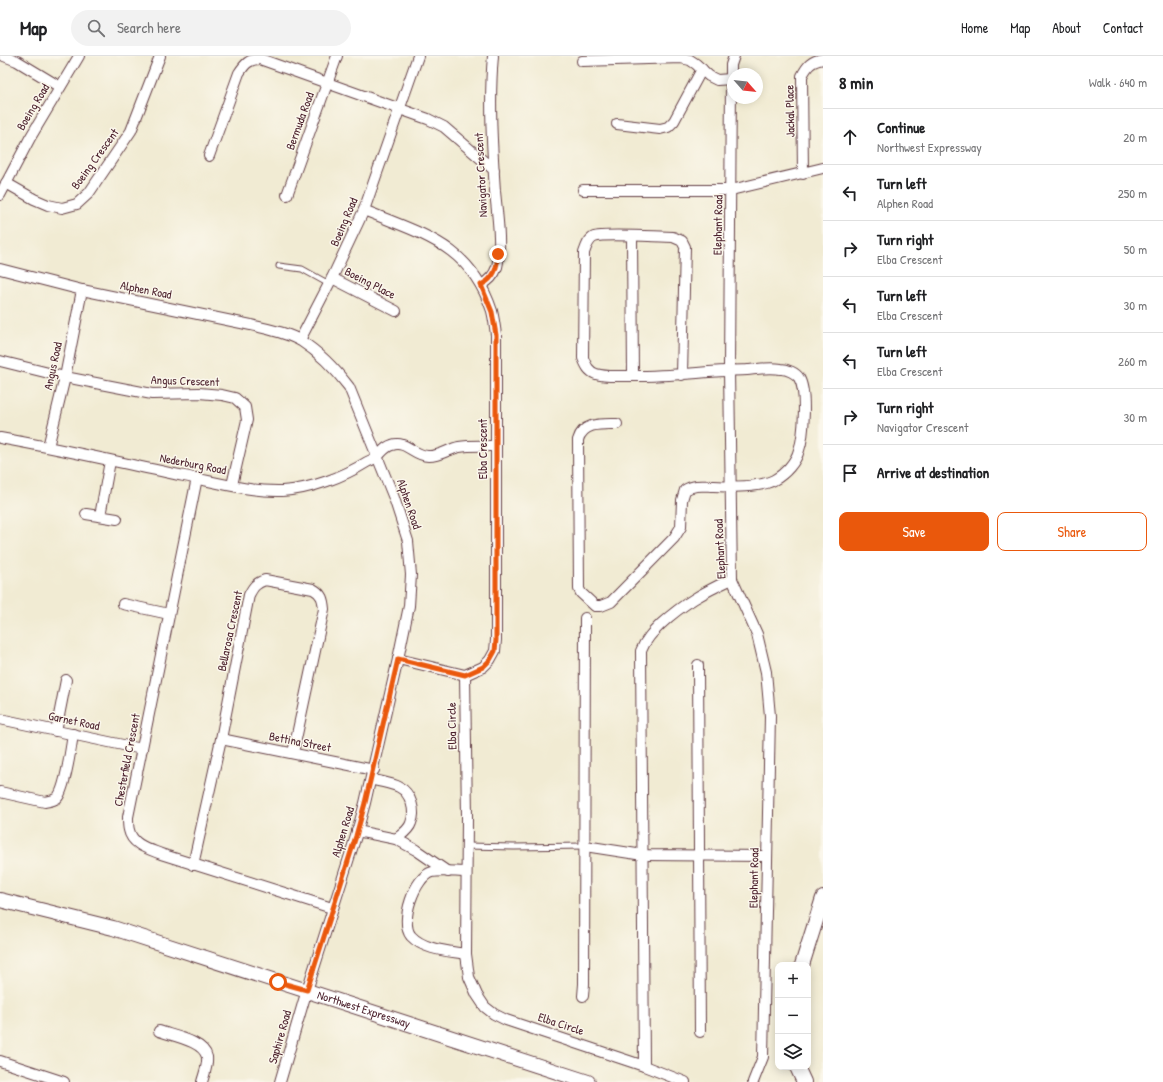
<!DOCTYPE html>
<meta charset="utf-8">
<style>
body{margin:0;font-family:"Patrick Hand",sans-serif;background:#f2f2f2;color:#202124}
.controls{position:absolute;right:12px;bottom:12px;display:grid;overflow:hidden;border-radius:8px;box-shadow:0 2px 10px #0003}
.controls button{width:36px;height:36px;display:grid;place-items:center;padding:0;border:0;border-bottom:1px solid #e0e0e0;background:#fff;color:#202124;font:20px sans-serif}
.compass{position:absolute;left:727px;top:12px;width:36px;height:36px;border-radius:50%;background:#fff;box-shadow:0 2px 10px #0003;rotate:117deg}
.stop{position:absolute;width:12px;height:12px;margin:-9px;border:3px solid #ea580c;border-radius:50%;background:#fff}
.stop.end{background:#ea580c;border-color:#fff;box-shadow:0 1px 4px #0008}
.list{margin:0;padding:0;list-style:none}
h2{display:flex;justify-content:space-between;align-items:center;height:52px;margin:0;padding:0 16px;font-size:17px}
h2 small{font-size:13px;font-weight:400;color:#757577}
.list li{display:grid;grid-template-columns:26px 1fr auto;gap:12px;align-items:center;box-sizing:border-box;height:56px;padding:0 16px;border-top:1px solid #e0e0e0}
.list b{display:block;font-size:15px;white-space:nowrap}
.list p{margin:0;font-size:13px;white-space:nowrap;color:#757577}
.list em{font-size:13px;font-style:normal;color:#757577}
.actions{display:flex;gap:8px;padding:12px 16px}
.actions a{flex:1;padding:9px 0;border:1px solid #ea580c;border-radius:8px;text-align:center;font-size:14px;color:#ea580c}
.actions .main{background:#ea580c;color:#fff}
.icon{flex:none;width:22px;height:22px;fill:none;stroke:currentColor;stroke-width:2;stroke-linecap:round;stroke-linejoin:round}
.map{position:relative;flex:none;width:823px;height:1026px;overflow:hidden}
header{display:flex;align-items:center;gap:24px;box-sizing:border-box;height:56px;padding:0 20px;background:#fff;border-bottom:1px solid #e0e0e0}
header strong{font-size:19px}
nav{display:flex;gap:22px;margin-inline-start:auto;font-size:14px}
.search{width:280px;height:36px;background:#f2f2f2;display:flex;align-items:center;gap:10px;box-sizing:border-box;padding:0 14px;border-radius:22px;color:#757577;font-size:15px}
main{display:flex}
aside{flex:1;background:#fff}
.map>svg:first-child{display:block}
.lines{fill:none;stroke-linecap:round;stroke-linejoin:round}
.service-casing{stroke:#633e44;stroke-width:7}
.minor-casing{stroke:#633e44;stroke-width:12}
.secondary-casing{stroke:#633e44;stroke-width:16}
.service{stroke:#fff;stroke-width:5}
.minor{stroke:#fff;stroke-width:10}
.secondary{stroke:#fff;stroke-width:14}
.route{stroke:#ea580c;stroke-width:5}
.labels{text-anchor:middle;stroke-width:3;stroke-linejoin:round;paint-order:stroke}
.street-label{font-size:12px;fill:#4a1f2b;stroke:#fbf7ec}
</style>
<header>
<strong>Map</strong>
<div class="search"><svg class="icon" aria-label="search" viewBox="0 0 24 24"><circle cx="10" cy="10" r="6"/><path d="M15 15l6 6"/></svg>Search here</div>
<nav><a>Home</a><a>Map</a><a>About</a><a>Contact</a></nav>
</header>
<main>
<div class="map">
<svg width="823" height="1026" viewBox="0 0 823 1026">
<rect width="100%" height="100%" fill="#fbf7ec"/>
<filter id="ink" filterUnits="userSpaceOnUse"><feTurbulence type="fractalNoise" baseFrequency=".025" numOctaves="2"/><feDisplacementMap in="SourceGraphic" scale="8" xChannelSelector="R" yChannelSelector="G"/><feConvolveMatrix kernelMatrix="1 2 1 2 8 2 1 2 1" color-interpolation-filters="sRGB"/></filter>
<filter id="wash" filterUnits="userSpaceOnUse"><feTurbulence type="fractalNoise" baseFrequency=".012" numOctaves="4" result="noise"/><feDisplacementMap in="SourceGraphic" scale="16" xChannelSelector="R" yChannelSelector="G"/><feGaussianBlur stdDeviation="0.9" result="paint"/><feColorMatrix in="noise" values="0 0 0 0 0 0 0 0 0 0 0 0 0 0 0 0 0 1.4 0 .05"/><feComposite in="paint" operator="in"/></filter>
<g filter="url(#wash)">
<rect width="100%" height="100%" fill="#f1ebd3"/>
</g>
<g filter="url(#ink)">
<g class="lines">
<!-- service casing -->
<g class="service-casing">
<g id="service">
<path d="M 279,210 L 302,213 L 329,228"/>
<path d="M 466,790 L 514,791 L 585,790"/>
</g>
</g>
<!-- minor casing -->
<g class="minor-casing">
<g id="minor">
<path d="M 4,0 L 17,5 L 60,31"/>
<path d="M 734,0 L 731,9 L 731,23 L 729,314 L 732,523 L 757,578 L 766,616 L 770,660 L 763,1001 L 753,1026"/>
<path d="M 582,5 L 681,2 L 690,4 L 696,8 L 709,20 L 717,24 L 731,23"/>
<path d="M 617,68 L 660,73 L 668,71 L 674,65 L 702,13"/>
<path d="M 209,100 L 239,17 C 245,8 249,3 260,3 L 428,63 L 444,71 L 494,114"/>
<path d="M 803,118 L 802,20 C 807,10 811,5 823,3"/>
<path d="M 6,127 L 34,143 L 48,149 L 62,152 L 77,148 L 89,137 L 131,75 L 160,0"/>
<path d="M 583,134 L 731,134 L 823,112"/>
<path d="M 0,139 L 30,82 L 79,0"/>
<path d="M 287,139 L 337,0"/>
<path d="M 364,154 C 423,179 470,188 492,255 C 494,263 495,271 496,279 L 496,584 L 495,595 L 490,604 L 483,611 L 465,619 L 398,603"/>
<path d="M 632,180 L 633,320"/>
<path d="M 0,213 L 82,234 L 251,269 C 267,273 286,276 301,285 C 320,297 336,314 349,331 L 394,442 L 408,485 L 411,519 L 409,550 L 398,603 L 365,747 L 356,780 L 304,944 L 280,1026"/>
<path d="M 332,222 L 396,255"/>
<path d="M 481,229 C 489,225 494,220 497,211 C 502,190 497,157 495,135 C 492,90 489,44 493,0"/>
<path d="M 300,284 L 332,222 L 364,154 L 418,0"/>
<path d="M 0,305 L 65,321 L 152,338 L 199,337 L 222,339 L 235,342 L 245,351 L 247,364 L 232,429"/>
<path d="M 617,368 C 602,368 583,366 578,384 L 579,533 L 581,537 L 595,550 L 601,550 L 611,546 L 674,482 L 681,471 L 682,444 L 685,434 C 694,428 704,430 714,430 C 732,431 759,432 774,424 C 785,418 796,406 799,394 C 804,380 807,335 799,322 C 796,317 787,313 781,313 C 770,311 758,313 747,314 C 707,315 667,321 626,320 C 617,320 605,321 596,318 C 588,315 586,309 583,302 L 584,197 C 586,191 588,184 594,181 C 604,177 659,181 673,181 L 682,185 L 685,191 L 682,319"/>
<path d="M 0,382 C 62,393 122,407 184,420 C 215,426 249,436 282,435 C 311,433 343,421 367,406 C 371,404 375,403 378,400 C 382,396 385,391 392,389 C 406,384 414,400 428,400 C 438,401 449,393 459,391 C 471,389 484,390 496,390"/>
<path d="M 48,391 L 65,321 L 82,234"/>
<path d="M 197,422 L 128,761 C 128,765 128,771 129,774 C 132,789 149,793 161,798 L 332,852"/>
<path d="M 86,458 L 117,463"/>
<path d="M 100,460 L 110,405"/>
<path d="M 123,548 L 169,558"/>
<path d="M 698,609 L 700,976"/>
<path d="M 465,619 L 467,761 L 466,898 L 469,921 L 477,939 L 485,951 L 494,958 L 506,964 L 644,1010 L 685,1026"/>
<path d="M 0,663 L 142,693"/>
<path d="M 56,675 L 66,624"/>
<path d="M 221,683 L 374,714"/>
<path d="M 371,723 C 380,726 391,727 399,731 C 411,737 416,755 411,767 C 409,774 401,779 396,783"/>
<path d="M 0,736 L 45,746 C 49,745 53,745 57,742 C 65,734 71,692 73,678"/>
<path d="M 357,775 L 396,783 L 416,794 L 448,816"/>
<path d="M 585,790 L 643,799 L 767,800"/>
<path d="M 193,809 L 221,683 L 249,539 C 253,531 256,527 265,524 L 313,533 C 322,538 323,543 324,553 L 293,697"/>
<path d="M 466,898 C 448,895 424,894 411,880 C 399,866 415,820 432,816 C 441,814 457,816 466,816"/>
<path d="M 583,940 L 584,928 L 585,562"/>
<path d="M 159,975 C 173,980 204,985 207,1001 C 208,1010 204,1018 202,1026"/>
<path d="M 0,1005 L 64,1026"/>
<path d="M 644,1010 L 641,595 C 645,584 653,576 661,568 C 684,547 704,536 732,523"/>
</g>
</g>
<!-- secondary casing -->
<g class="secondary-casing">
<g id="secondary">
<path id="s1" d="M 0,844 L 113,872 L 588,1026"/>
<path d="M 802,909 L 823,842"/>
<path d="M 797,1011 L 804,1026"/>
</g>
</g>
<!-- service -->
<use href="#service" class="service"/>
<!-- minor -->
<use href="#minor" class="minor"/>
<!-- secondary -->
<use href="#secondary" class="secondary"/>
</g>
</g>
<g class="lines" filter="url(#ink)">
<!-- route -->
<path class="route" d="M 278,926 L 307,934 L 356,780 L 365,747 L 398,603 L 465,619 L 483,611 L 490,604 L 495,595 L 496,584 L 496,279 L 492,256 L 481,229 C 495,222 497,212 498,198"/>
</g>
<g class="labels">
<!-- street labels -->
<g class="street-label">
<text transform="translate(33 51) rotate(-59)" y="4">Boeing Road</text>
<text transform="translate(790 55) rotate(-91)" y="4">Jackal Place</text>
<text transform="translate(300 65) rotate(-70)" y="4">Bermuda Road</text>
<text transform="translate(95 103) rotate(-54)" y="4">Boeing Crescent</text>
<text transform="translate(481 119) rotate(-93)" y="4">Navigator Crescent</text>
<text transform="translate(344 166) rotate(-67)" y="4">Boeing Road</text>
<text transform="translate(718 169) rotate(-89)" y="4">Elephant Road</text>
<text transform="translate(370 227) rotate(27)" y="4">Boeing Place</text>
<text transform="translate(146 234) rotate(11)" y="4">Alphen Road</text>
<text transform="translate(53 310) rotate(-78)" y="4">Angus Road</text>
<text transform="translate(185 325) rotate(2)" y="4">Angus Crescent</text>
<text transform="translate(483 393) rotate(-90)" y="4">Elba Crescent</text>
<text transform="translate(193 408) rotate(11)" y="4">Nederburg Road</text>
<text transform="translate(409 448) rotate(71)" y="4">Alphen Road</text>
<text transform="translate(720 493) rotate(-93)" y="4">Elephant Road</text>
<text transform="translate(230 575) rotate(-78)" y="4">Bellarosa Crescent</text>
<text transform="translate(74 665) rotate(12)" y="4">Garnet Road</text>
<text transform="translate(452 670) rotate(-91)" y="4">Elba Circle</text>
<text transform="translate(300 686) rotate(11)" y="4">Bettina Street</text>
<text transform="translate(127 704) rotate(-79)" y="4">Chesterfield Crescent</text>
<text transform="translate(343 776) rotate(-73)" y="4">Alphen Road</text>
<text transform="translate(754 822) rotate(-89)" y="4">Elephant Road</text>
<text dy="4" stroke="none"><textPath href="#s1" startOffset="380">Northwest Expressway</textPath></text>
<text transform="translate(561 968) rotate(18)" y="4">Elba Circle</text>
<text transform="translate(280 981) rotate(-74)" y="4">Saphire Road</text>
</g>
</g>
</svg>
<div class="controls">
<button>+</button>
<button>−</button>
<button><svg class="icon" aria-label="layers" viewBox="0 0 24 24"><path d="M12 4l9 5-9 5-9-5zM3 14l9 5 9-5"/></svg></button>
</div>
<svg class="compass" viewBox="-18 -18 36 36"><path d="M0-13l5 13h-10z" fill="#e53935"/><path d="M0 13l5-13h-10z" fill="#757577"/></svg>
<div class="stop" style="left:278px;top:926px"></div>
<div class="stop end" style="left:498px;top:198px"></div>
</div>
<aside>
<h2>8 min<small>Walk · 640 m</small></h2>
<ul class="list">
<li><svg class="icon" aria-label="ahead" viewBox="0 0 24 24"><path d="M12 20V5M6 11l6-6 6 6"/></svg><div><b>Continue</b><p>Northwest Expressway</p></div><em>20 m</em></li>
<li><svg class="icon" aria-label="left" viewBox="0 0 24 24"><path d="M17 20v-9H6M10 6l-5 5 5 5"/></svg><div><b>Turn left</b><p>Alphen Road</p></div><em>250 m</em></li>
<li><svg class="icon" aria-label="right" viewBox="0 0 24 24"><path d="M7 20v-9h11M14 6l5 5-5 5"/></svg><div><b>Turn right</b><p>Elba Crescent</p></div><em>50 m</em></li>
<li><svg class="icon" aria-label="left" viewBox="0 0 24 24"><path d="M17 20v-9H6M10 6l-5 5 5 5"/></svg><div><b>Turn left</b><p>Elba Crescent</p></div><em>30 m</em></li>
<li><svg class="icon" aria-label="left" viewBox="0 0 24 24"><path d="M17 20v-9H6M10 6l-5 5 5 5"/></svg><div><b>Turn left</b><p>Elba Crescent</p></div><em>260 m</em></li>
<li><svg class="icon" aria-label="right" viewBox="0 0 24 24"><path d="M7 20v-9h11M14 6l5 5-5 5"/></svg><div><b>Turn right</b><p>Navigator Crescent</p></div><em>30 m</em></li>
<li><svg class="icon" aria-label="arrive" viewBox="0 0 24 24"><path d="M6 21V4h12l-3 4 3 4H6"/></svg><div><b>Arrive at destination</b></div></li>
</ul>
<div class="actions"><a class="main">Save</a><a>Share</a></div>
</aside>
</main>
